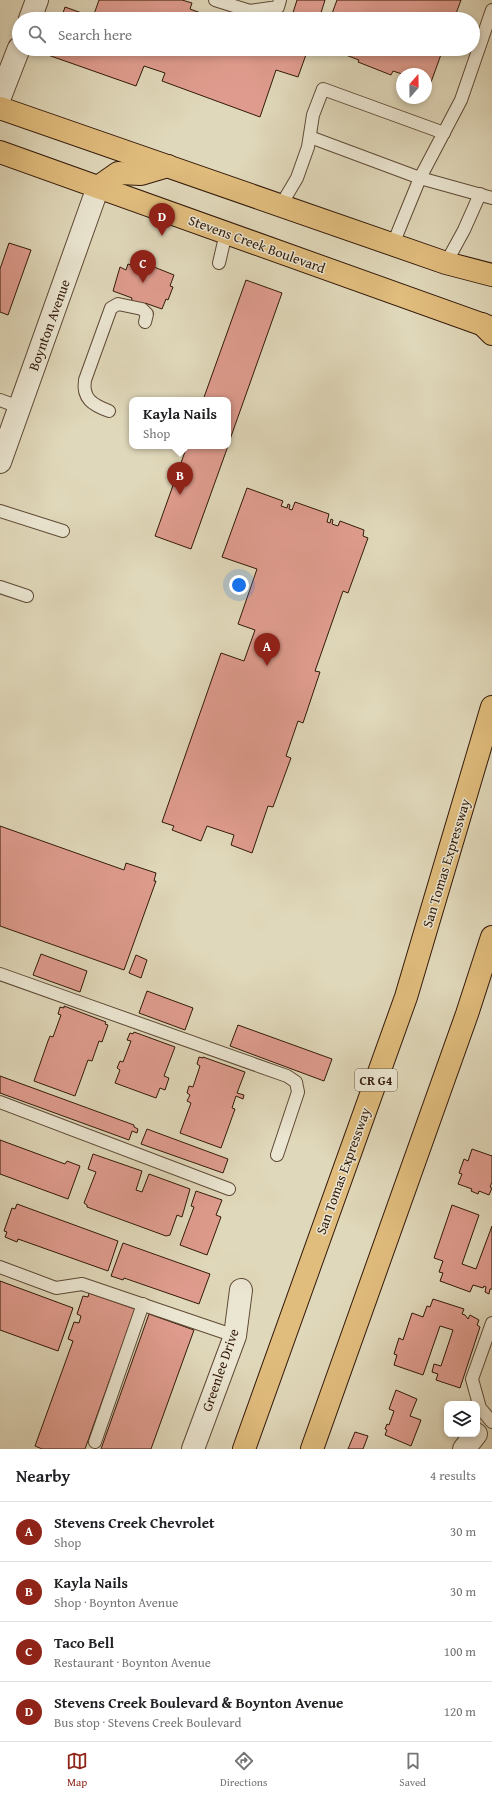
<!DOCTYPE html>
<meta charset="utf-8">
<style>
body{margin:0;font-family:"Gentium Book Plus",serif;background:#f6f6f6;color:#202124}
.controls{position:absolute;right:12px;bottom:12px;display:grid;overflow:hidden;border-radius:8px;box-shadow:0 2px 6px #0003}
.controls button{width:36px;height:36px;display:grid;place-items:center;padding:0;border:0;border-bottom:1px solid #e0e0e0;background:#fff;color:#202124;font:20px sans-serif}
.compass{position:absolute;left:396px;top:68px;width:36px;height:36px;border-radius:50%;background:#fff;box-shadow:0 2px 6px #0003;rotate:20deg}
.you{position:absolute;left:239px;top:585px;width:14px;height:14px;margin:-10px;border:3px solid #fff;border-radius:50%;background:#1a73e8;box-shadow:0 0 0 6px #1a73e833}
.badge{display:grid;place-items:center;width:26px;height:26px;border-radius:50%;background:#8f2418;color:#fff;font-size:13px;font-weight:700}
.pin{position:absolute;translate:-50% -33px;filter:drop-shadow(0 1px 2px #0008)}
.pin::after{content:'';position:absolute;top:21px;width:14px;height:12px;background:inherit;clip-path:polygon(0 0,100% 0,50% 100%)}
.popup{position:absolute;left:129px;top:397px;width:102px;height:52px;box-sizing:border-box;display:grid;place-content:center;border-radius:8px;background:#fff;filter:drop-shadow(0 1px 3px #0005);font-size:13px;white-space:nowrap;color:#757577}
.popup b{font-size:15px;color:#202124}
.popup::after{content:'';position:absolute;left:50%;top:100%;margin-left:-8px;border:8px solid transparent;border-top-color:#fff}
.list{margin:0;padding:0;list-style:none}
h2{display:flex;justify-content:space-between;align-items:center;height:52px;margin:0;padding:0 16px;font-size:17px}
h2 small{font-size:13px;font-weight:400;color:#757577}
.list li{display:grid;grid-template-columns:26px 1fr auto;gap:12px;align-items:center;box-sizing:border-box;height:60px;padding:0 16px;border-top:1px solid #e0e0e0}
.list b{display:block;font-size:15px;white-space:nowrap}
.list p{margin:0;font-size:13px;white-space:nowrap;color:#757577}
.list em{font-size:13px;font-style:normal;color:#757577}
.icon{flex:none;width:22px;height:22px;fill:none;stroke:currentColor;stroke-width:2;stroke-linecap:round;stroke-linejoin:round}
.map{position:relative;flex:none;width:492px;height:1449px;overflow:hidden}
.search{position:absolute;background:#fff;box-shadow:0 2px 6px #0003;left:12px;right:12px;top:12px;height:44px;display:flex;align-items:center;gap:10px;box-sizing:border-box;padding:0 14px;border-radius:22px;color:#757577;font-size:15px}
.sheet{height:292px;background:#fff}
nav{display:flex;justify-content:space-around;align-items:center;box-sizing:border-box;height:56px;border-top:1px solid #e0e0e0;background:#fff;font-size:11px;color:#757577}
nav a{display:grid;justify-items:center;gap:2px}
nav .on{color:#8f2418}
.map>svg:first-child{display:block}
.building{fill:#df9c8e;stroke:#321909}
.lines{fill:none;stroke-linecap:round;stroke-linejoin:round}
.service-casing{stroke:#5e4935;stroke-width:14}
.minor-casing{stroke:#5e4935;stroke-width:24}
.primary-casing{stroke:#321909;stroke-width:24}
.trunk-casing{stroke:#321909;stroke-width:24}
.service{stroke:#ebe6d2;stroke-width:12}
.minor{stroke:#ebe6d2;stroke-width:22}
.primary{stroke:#e0bc7d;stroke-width:22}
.trunk{stroke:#e0bc7d;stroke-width:22}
.labels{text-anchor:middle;stroke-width:3;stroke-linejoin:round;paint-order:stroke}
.shield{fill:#ebe6d2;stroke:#6a5645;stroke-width:1}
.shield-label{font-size:13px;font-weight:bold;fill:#321909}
.street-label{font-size:14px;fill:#321909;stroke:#ebe6d2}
</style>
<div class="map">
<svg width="492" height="1449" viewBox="0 0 492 1449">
<rect width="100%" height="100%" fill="#e0d8ba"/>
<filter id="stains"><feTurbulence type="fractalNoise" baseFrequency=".005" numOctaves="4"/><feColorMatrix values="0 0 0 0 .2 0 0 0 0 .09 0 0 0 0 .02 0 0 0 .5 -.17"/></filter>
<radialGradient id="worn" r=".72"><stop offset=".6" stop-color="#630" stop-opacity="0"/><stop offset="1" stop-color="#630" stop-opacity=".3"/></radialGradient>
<!-- building -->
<g class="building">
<path d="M 99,0 L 182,0 L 192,3 L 190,9 L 217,19 L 61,19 L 65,7 L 93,17 Z"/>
<path d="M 297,0 L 325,0 L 319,19 L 291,19 Z"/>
<path d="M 337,0 L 461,0 L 454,19 L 330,19 Z"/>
<path d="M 50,49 L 308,49 L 298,77 L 276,70 L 260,117 L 162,81 L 165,73 L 144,66 L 136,86 L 48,55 Z"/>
<path d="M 330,49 L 443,49 L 430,85 L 426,83 L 426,74 L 402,74 L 393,71 L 391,75 L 358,62 L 359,60 Z"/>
<path d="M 9,243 L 31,250 L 8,315 L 0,312 L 0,269 Z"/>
<path d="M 139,261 L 174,275 L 170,286 L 173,287 L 168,300 L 166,299 L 162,309 L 145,303 L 144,308 L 131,303 L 132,298 L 113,291 L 120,267 L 126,270 L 128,264 L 137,267 Z"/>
<path d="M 246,280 L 282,293 L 228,445 L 228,400 L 203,400 Z"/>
<path d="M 187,446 L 228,446 L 191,549 L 155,536 Z"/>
<path d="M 247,488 L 283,501 L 281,506 L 287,508 L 288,504 L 290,505 L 289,509 L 292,510 L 295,502 L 329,514 L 327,522 L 330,523 L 331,519 L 333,520 L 332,524 L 338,526 L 340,521 L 364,530 L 363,536 L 368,538 L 348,593 L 343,591 L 315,671 L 320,672 L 303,723 L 298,721 L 286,756 L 291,758 L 273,807 L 268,806 L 252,853 L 231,845 L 234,835 L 207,826 L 201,841 L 172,830 L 174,826 L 162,822 L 221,653 L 244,661 L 255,630 L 238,624 L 257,569 L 222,557 Z"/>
<path d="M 0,826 L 124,870 L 126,863 L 156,873 L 154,881 L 156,881 L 124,970 L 0,926 Z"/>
<path d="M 41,954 L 87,971 L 80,992 L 33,975 Z"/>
<path d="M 136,955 L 147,960 L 141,978 L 129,973 Z"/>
<path d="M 147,991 L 193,1008 L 185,1030 L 139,1013 Z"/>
<path d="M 64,1006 L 106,1022 L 105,1024 L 108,1025 L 102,1042 L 99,1041 L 92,1061 L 88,1060 L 75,1096 L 34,1081 L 48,1041 L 50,1036 L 53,1037 L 61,1015 L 58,1014 L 60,1007 L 64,1008 Z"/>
<path d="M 238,1025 L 332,1059 L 324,1081 L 230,1046 Z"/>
<path d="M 134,1032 L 175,1047 L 164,1076 L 169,1078 L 165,1090 L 160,1088 L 156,1098 L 115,1083 L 120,1070 L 117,1068 L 120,1061 L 123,1062 L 131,1041 L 127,1040 L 130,1033 L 133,1034 Z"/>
<path d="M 199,1057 L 203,1058 L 203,1057 L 245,1072 L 237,1093 L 244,1095 L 243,1099 L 236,1096 L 232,1108 L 235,1109 L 221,1148 L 180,1133 L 191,1103 L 187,1101 L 190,1095 L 187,1093 L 189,1086 L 193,1087 L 200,1066 L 197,1064 Z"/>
<path d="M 0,1076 L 134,1125 L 134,1127 L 138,1129 L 137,1133 L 132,1131 L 129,1140 L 0,1093 Z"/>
<path d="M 147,1129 L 228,1159 L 223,1173 L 141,1144 Z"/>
<path d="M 0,1140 L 65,1164 L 67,1161 L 80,1166 L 68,1199 L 0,1174 Z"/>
<path d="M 472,1149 L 492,1156 L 492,1182 L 490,1187 L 492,1188 L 489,1195 L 479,1191 L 478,1194 L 471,1191 L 472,1189 L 458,1184 L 462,1174 L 459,1173 L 464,1159 L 468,1161 Z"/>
<path d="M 93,1154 L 142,1171 L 136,1190 L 142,1192 L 149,1174 L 190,1189 L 182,1217 L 177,1215 L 170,1235 L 166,1236 L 87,1207 L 87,1205 L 84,1203 L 96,1172 L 88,1169 Z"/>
<path d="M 196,1191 L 222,1200 L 216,1215 L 221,1217 L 207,1255 L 180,1245 L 194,1207 L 191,1206 Z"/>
<path d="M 17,1204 L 118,1241 L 108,1271 L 18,1239 L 17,1242 L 5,1237 L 7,1232 L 4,1231 L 12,1208 L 15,1209 Z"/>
<path d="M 452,1205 L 479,1215 L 462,1264 L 476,1269 L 492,1226 L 492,1289 L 490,1289 L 489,1294 L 485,1292 L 486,1287 L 484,1286 L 483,1288 L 473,1285 L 470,1292 L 440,1281 L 443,1273 L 439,1272 L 443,1261 L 434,1258 Z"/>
<path d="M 123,1243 L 210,1274 L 199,1304 L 124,1278 L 123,1280 L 111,1276 Z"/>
<path d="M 0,1281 L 73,1308 L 58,1351 L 0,1330 Z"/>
<path d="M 89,1293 L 135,1309 L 85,1449 L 42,1449 L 35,1446 L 73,1341 L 68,1339 L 74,1322 L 79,1323 L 81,1316 L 77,1314 L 83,1296 L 88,1297 Z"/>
<path d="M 433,1299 L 464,1309 L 462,1314 L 465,1315 L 468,1319 L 470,1315 L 479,1320 L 477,1325 L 480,1327 L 460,1388 L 436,1380 L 438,1374 L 432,1372 L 434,1364 L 441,1366 L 453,1330 L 440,1326 L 423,1375 L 394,1365 L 397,1355 L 394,1354 L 399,1338 L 403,1340 L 412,1313 L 423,1317 L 427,1306 L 430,1307 Z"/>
<path d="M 149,1314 L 194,1330 L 151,1449 L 101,1449 Z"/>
<path d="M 396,1390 L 417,1399 L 410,1416 L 421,1420 L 411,1446 L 385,1435 L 387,1430 L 385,1429 L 387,1424 L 389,1425 L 394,1411 L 389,1409 Z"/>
<path d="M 355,1432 L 368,1436 L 363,1449 L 348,1449 Z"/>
</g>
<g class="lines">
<!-- service casing -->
<g class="service-casing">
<g id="service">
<path d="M 215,0 L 250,11 L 278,7 L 280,0"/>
<path d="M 310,137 L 420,178 L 492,198"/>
<path d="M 281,205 L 297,178 L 308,147 L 313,115 L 323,89 L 444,133"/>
<path d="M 393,244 L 420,178 L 461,100 L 492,10"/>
<path d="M 219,263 L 226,233"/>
<path d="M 446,263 L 464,230 L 480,194"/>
<path d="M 0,400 L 19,407"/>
<path d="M 109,411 C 93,405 82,399 85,380 L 111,308 L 118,304 L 142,309 L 147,314 L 145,322"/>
<path d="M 0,511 L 63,531"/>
<path d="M 0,587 L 27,596"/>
<path d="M 0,974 L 287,1076 L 296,1082 L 298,1092 L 277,1155"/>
<path d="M 0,1102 L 229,1189"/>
<path d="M 0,1267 L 56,1288 L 82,1284 L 235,1336"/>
<path d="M 492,1323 L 472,1379 L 480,1408 L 492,1422"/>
<path d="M 95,1442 L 143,1304"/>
</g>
</g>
<!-- minor casing -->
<g class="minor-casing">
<g id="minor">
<path d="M 30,19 L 37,0"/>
<path d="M 0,97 L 19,48"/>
<path d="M 0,462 L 98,187"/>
<path d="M 193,1449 L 235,1336 L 241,1290"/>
<path d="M 464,1449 L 476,1434"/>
</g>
</g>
<!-- primary casing -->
<g class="primary-casing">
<g id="primary">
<path d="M 0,108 L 446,263 L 492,275"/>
<path d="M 0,152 L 492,328"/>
<path d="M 98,187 L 118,173 L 141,174 L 168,166"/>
</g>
</g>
<!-- trunk casing -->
<g class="trunk-casing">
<g id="trunk">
<path d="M 482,324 L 492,334"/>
<path d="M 244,1449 L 406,997 L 492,707"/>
<path d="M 312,1449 L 467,1014 L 492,937"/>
</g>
</g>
<!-- service -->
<use href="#service" class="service"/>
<!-- minor -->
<use href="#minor" class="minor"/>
<!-- primary -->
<use href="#primary" class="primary"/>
<!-- trunk -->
<use href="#trunk" class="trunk"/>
</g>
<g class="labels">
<!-- shield labels -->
<rect class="shield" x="355" y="1069" width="42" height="22" rx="3"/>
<g class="shield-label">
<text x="376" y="1085">CR G4</text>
</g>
<!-- street labels -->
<g class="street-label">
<text transform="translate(257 244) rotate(20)" y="5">Stevens Creek Boulevard</text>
<text transform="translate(49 325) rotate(-70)" y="5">Boynton Avenue</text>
<text transform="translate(446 863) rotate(-73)" y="5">San Tomas Expressway</text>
<text transform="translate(343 1171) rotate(-70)" y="5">San Tomas Expressway</text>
<text transform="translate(220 1370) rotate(-71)" y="5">Greenlee Drive</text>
</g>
</g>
<rect width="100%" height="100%" filter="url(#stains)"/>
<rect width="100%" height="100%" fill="url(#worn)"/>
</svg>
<div class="controls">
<button><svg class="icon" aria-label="layers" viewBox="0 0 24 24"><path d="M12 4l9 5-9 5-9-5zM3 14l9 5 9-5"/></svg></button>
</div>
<svg class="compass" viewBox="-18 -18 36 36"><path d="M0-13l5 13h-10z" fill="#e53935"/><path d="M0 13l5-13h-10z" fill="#757577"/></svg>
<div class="you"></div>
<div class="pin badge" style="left:267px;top:666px">A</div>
<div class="pin badge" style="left:180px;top:495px">B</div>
<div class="popup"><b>Kayla Nails</b>Shop</div>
<div class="pin badge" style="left:143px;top:283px">C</div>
<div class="pin badge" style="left:162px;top:236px">D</div>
<div class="search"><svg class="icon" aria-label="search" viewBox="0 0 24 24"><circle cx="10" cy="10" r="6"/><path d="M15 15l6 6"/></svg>Search here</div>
</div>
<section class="sheet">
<h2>Nearby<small>4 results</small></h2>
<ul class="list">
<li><span class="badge">A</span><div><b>Stevens Creek Chevrolet</b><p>Shop</p></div><em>30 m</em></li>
<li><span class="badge">B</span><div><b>Kayla Nails</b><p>Shop · Boynton Avenue</p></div><em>30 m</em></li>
<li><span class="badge">C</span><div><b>Taco Bell</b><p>Restaurant · Boynton Avenue</p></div><em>100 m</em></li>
<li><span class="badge">D</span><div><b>Stevens Creek Boulevard &amp; Boynton Avenue</b><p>Bus stop · Stevens Creek Boulevard</p></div><em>120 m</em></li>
</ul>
</section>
<nav>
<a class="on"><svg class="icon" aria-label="map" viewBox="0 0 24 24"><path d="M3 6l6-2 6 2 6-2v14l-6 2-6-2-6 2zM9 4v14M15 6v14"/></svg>Map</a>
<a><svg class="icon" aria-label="directions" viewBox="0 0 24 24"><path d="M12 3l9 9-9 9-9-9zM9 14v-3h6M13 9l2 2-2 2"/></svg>Directions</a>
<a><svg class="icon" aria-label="saved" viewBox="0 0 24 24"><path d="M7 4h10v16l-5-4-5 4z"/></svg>Saved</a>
</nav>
